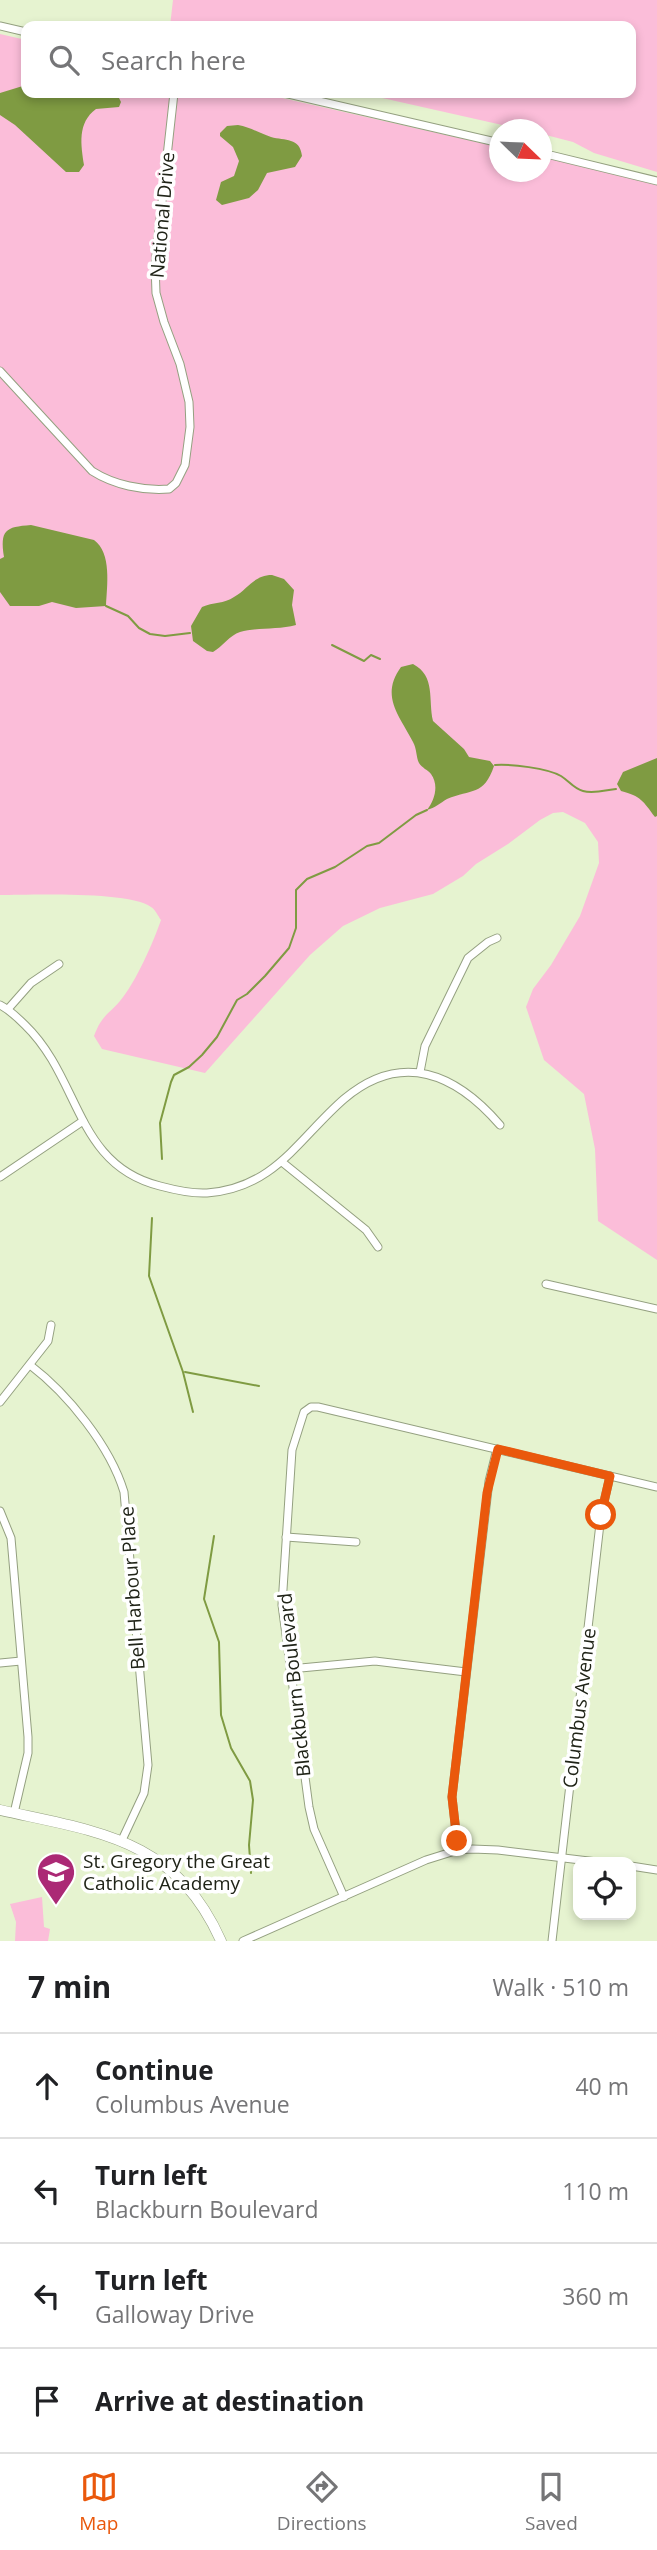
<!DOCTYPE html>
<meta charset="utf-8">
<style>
body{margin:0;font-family:"Open Sans",sans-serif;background:#f2f2f2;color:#202124}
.controls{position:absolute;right:21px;bottom:21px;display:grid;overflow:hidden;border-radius:14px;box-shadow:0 4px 10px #0003}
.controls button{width:63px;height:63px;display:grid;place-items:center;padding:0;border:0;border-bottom:2px solid #e0e0e0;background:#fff;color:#202124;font:35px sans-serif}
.compass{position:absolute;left:489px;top:119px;width:63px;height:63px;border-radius:50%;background:#fff;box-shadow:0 4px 10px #0003;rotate:113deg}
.stop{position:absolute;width:21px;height:21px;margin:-16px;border:5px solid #ea580c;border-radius:50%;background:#fff}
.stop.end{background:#ea580c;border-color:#fff;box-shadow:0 2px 7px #0008}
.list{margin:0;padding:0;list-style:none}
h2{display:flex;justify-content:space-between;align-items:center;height:91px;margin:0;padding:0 28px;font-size:30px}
h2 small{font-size:23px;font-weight:400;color:#757577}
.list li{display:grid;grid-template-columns:46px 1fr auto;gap:21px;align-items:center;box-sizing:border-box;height:105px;padding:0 28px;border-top:2px solid #e0e0e0}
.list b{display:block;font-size:26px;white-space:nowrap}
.list p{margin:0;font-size:23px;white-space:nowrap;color:#757577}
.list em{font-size:23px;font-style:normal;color:#757577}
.icon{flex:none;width:38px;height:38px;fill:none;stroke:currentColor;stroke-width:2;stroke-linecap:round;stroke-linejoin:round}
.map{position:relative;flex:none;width:657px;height:1941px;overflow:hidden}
.search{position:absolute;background:#fff;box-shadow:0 4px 10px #0003;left:21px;right:21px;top:21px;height:77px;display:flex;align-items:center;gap:18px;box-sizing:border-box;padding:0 24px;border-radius:14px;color:#757577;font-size:26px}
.sheet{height:511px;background:#fff}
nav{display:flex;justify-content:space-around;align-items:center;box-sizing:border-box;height:98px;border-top:2px solid #e0e0e0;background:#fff;font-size:19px;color:#757577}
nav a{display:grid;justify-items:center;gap:4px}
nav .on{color:#ea580c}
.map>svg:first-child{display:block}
.green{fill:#fbbdd9}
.water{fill:#7f9b42}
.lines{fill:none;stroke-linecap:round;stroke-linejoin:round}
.stream{stroke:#7f9b42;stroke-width:2}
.street-casing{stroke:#94a080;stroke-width:9}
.secondary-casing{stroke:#94a080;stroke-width:11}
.street{stroke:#fff;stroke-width:7}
.secondary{stroke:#fff;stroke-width:10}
.route{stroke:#ea580c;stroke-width:9}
.labels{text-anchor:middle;stroke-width:7;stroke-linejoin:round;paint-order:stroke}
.street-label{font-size:19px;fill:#202418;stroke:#fff}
.poi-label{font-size:19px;fill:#202418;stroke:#fff;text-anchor:start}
</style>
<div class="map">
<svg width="657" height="1941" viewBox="0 0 657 1941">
<rect width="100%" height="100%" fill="#e6f3d0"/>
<!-- green -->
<g class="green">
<path d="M 173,0 L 657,0 L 657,172 L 594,153 L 573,142 L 542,134 L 542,130 L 520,129 L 360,93 L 631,93 L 631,26 L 170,26 Z"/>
<path d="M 0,34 L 26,40 L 26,93 L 260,93 L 499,147 L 500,172 L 542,172 L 542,156 L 657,182 L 657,1260 L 598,1221 L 595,1149 L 584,1094 L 544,1060 L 526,1007 L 533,989 L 551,965 L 580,916 L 599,863 L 598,842 L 585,823 L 563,812 L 553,813 L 540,820 L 508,844 L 476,864 L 463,876 L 433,894 L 380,908 L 343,926 L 310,955 L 205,1073 L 102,1049 L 94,1036 C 102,1015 107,1016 120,1001 C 136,982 153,943 161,920 C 158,916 155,909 151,907 C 129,891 30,895 0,895 Z"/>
<path d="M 42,1897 L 44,1927 L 50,1929 L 48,1941 L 15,1941 L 16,1922 L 10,1904 Z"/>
</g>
<!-- water -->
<g class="water">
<path d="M 26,85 L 26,93 L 106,93 L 119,98 L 121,102 L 119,107 L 96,109 C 77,123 81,145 84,165 L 79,172 L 66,172 L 15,125 L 0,115 L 0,93 Z"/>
<path d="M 238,125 C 250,127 259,133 271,137 C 285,141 300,137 302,156 L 295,167 L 267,173 L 258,190 L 249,198 L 222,205 L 216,200 L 221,182 L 234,176 L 239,161 L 233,147 L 220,136 L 220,133 L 227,126 Z"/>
<path d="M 31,525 L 94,540 C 112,553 107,586 106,606 L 76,608 L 52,602 L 39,606 L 10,606 L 0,592 L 0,559 L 4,557 C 0,530 5,527 31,525 Z"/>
<path d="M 272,575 L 284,579 L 294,590 L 292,605 L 296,625 C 278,630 257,627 240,632 C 230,635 222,647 213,652 L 207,651 L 193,641 L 191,626 L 202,607 C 213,602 224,604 234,597 C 248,589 254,575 272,575 Z"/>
<path d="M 413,664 C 436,676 428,700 433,721 L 464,749 L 469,757 L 490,761 L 494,766 C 484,796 471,789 447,799 C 440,803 435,808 427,810 C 435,800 439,785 431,774 C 428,770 422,768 419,763 C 416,757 417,749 413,742 C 399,715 380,696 401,667 Z"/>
<path d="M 657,758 L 657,816 L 655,817 C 643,801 641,796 621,791 L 617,784 L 623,772 Z"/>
</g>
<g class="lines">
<!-- stream -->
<g class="stream">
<path d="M 106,606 L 128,616 L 139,628 L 150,634 L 165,636 L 190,633"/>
<path d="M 332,645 L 364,661 L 371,655 L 380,659"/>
<path d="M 495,765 C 511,764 547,768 561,776 C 569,781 574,789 583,791 C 594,794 606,790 616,789"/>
<path d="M 162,1159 L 160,1123 L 171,1082 L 174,1075 L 189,1067 L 202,1055 L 217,1037 L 237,1000 L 247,994 L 265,976 L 289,948 L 296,928 L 296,890 L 307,879 L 335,867 L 367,846 L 379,843 L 416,815 L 427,810"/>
<path d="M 152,1218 L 149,1276 L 183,1372 L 193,1412"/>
<path d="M 185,1372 L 259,1386"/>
<path d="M 214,1536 L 204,1599 L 219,1642 L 221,1715 L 231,1748 L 250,1781 L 253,1800 L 249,1845 L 251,1873"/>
</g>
<!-- street casing -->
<g class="street-casing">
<g id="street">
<path d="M 0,26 L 26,32"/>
<path d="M 284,93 L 500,143"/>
<path d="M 542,153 L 657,181"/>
<path d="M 0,371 L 92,471 C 114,485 143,491 169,489 L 176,483 L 185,465 L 190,427 L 189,402 L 180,364 L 164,322 L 156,293 L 155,265 L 174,93"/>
<path d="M 0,1005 C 10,1010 17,1017 25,1025 C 81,1079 75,1165 160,1186 C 175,1190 191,1194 207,1193 C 275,1188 299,1138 344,1099 C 402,1050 456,1074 500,1125"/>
<path d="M 8,1009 L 31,983 L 59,964"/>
<path d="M 420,1072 L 425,1046 L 468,958 L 488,942 L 497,938"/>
<path d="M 282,1162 L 366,1230 L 378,1247"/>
<path d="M 0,1177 L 83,1121"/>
<path d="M 546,1284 L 657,1309"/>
<path d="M 30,1365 C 68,1394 110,1446 124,1492 L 148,1765 L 144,1793 L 122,1840"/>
<path d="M 0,1402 L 48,1341 L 51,1325"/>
<path d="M 0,1511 L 11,1538 L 28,1737 L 28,1753 L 14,1813"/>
<path d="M 286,1537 L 356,1542"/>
<path d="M 0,1663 L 21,1661"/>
<path d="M 290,1669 L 375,1661 L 466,1672"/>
<path d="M 458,1850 L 452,1797 L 489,1481 L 497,1449"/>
<path d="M 631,1866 L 657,1870"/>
<path d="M 344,1897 L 314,1829 L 309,1807 L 282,1605 L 292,1450 L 304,1412 L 311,1407 L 318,1407 L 657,1487"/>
<path d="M 243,1941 L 426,1860 L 458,1850 L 472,1849 L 498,1850 L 597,1862"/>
<path d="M 552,1941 L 601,1515 L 610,1476"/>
</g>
</g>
<!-- secondary casing -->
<g class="secondary-casing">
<path id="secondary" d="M 0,1810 C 98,1832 175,1838 221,1941"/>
</g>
<!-- street -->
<use href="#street" class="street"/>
<!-- secondary -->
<use href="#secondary" class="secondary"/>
</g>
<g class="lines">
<!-- route -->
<path class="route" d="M 457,1841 L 452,1797 L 487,1493 L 498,1449 L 610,1476 L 601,1515"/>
</g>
<!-- icons -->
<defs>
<g id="school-pin" transform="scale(2.0125)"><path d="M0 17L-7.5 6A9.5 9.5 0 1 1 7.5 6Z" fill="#ab2975" stroke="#fff"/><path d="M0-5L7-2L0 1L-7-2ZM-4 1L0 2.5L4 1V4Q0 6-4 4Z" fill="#fff"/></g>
</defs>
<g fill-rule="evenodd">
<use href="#school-pin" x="56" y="1872"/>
</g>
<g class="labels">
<!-- street labels -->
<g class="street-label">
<text transform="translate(162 215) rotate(-85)" y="7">National Drive</text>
<text transform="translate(132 1588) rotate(-94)" y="7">Bell Harbour Place</text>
<text transform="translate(294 1685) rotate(-96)" y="7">Blackburn Boulevard</text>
<text transform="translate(579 1708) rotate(-83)" y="7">Columbus Avenue</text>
</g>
<!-- poi labels -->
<g class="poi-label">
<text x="83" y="1868">St. Gregory the Great<tspan x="83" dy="22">Catholic Academy</tspan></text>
</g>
</g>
</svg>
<div class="controls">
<button><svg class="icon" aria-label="locate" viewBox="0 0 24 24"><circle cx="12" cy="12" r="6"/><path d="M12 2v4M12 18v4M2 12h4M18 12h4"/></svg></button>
</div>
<svg class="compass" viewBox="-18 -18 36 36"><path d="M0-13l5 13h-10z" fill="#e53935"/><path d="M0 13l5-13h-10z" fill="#757577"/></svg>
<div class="stop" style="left:601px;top:1515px"></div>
<div class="stop end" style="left:457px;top:1841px"></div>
<div class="search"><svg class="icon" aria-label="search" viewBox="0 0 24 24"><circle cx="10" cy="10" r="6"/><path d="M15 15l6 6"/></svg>Search here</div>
</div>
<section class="sheet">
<h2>7 min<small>Walk · 510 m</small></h2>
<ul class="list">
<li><svg class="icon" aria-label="ahead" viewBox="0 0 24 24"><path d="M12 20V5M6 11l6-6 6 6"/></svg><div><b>Continue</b><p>Columbus Avenue</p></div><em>40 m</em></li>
<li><svg class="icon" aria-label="left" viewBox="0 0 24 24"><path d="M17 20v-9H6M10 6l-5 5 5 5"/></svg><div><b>Turn left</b><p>Blackburn Boulevard</p></div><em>110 m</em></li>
<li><svg class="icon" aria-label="left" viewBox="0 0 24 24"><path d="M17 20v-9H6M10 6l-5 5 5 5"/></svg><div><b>Turn left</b><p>Galloway Drive</p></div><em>360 m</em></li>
<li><svg class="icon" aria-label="arrive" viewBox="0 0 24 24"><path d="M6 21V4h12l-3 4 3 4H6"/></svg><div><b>Arrive at destination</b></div></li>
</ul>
</section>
<nav>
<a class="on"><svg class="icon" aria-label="map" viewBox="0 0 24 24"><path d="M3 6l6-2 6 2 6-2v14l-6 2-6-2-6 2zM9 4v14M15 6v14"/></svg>Map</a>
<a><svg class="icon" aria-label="directions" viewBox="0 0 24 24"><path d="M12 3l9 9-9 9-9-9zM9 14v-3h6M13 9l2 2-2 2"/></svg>Directions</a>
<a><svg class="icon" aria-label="saved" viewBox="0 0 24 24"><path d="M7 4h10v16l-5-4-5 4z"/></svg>Saved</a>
</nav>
